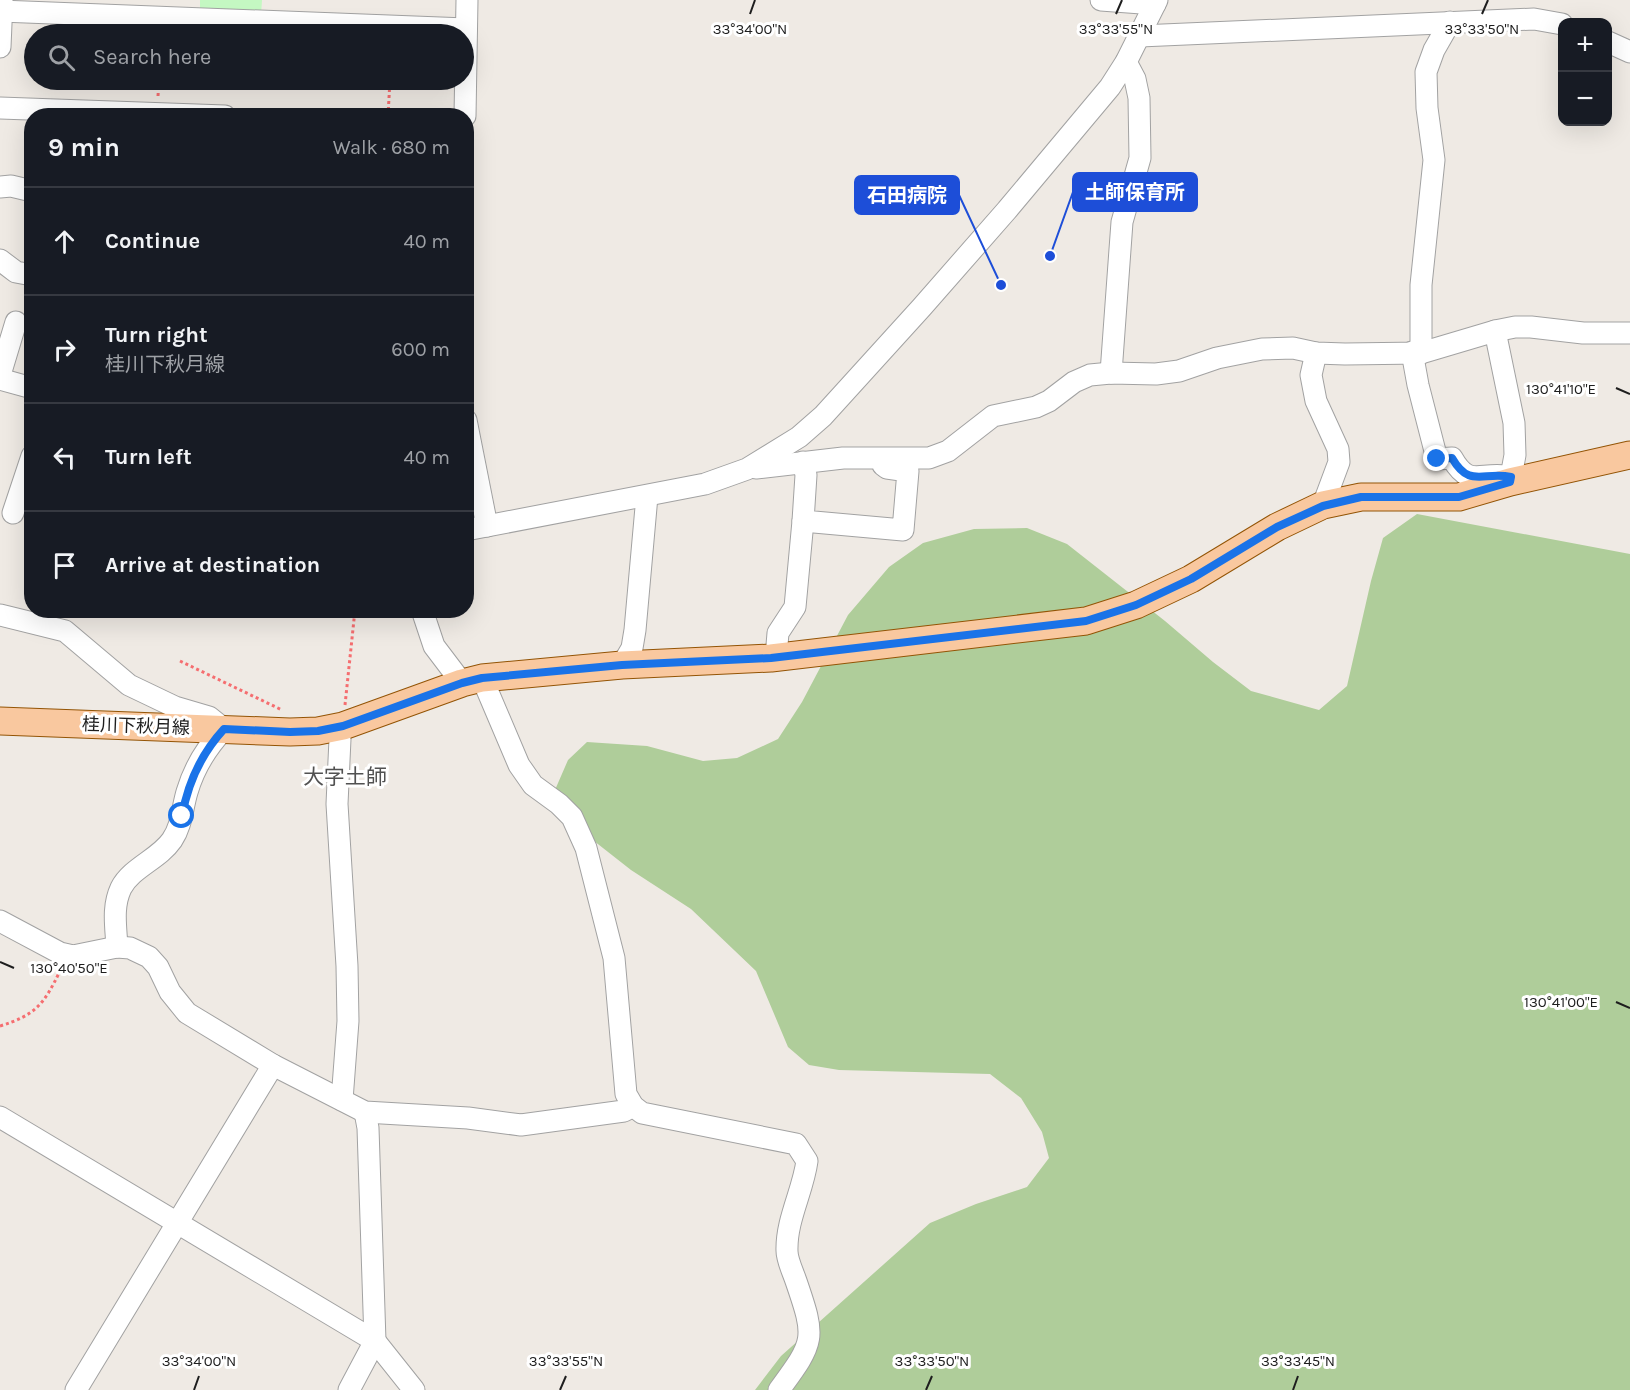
<!DOCTYPE html>
<meta charset="utf-8">
<style>
body{margin:0;font-family:Karla,"Noto Sans JP",sans-serif;background:#242831;color:#f1f3f6}
.controls{position:absolute;right:18px;top:18px;display:grid;overflow:hidden;border-radius:12px;box-shadow:0 6px 24px #0002}
.controls button{width:54px;height:54px;display:grid;place-items:center;padding:0;border:0;border-bottom:2px solid #363941;background:#171b24;color:#f1f3f6;font:30px sans-serif}
.stop{position:absolute;width:18px;height:18px;margin:-14px;border:4px solid #1a73e8;border-radius:50%;background:#fff}
.stop.end{background:#1a73e8;border-color:#fff;box-shadow:0 2px 6px #0008}
.list{margin:0;padding:0;list-style:none}
h2{display:flex;justify-content:space-between;align-items:center;height:78px;margin:0;padding:0 24px;font-size:26px}
h2 small{font-size:20px;font-weight:400;color:#9ea1a6}
.list li{display:grid;grid-template-columns:39px 1fr auto;gap:18px;align-items:center;box-sizing:border-box;height:108px;padding:0 24px;border-top:2px solid #363941}
.list b{display:block;font-size:22px;white-space:nowrap}
.list p{margin:0;font-size:20px;white-space:nowrap;color:#9ea1a6}
.list em{font-size:20px;font-style:normal;color:#9ea1a6}
.icon{flex:none;width:33px;height:33px;fill:none;stroke:currentColor;stroke-width:2;stroke-linecap:round;stroke-linejoin:round}
.map{position:relative;flex:none;width:1630px;height:1390px;overflow:hidden}
.search{position:absolute;background:#171b24;box-shadow:0 6px 24px #0002;left:24px;top:24px;width:450px;height:66px;display:flex;align-items:center;gap:15px;box-sizing:border-box;padding:0 21px;border-radius:33px;color:#9ea1a6;font-size:22px}
.panel{position:absolute;background:#171b24;box-shadow:0 6px 24px #0002;left:24px;top:108px;width:450px;height:510px;border-radius:24px}
.map>svg:first-child{display:block}
.forest{fill:#afcd9a}
.park{fill:#c4f8c2}
.lines{fill:none;stroke-linecap:round;stroke-linejoin:round}
.minor-casing{stroke:#a2a2a2;stroke-width:23}
.major-casing{stroke:#935405;stroke-width:29}
.path{stroke:#f56e70;stroke-width:3;stroke-dasharray:3 3;stroke-linecap:butt}
.minor{stroke:#fff;stroke-width:21}
.major{stroke:#f9c89f;stroke-width:27}
.route{stroke:#1a73e8;stroke-width:8}
.ticks{fill:none;stroke:#1e1e1e;stroke-width:2}
.labels{text-anchor:middle;stroke-width:6;stroke-linejoin:round;paint-order:stroke}
.street-label{font-size:18px;fill:#1e1e1e;stroke:#fff}
.quarter-label{font-size:21px;fill:#515151;stroke:#fff}
.ticks-label{font-size:15px;text-anchor:middle;fill:#1e1e1e;stroke:#fff;stroke-width:6;stroke-linejoin:round;paint-order:stroke}
.leader{fill:none;stroke:#1d4ed8;stroke-width:2}
.callout-dot{fill:#1d4ed8;stroke:#fff;stroke-width:2}
.callout{fill:#1d4ed8;stroke:#1d4ed8;stroke-width:2}
.callout-label{font-size:20px;text-anchor:middle;font-weight:bold;fill:#fff}
</style>
<div class="map">
<svg width="1630" height="1390" viewBox="0 0 1630 1390">
<rect width="100%" height="100%" fill="#efeae4"/>
<!-- forest -->
<path class="forest" d="M 1417,514 L 1630,554 L 1630,1390 L 755,1390 L 781,1356 L 930,1223 L 976,1204 L 1027,1187 L 1049,1158 L 1042,1132 L 1021,1098 L 990,1074 L 839,1070 L 809,1065 L 788,1047 L 756,971 L 691,909 L 631,870 L 566,819 L 555,790 L 568,760 L 587,742 L 647,746 L 703,761 L 737,758 L 778,739 L 802,702 L 848,615 L 889,567 L 923,543 L 974,529 L 1027,528 L 1067,544 L 1165,621 L 1213,662 L 1251,691 L 1319,710 L 1347,686 L 1371,581 L 1383,538 Z"/>
<!-- park -->
<path class="park" d="M 200,0 L 262,0 L 261,15 L 200,13 Z"/>
<g class="lines">
<!-- minor casing -->
<g class="minor-casing">
<g id="minor">
<path d="M 1101,0 L 1155,4"/>
<path d="M 0,11 L 466,29"/>
<path d="M 1140,36 L 1534,19 L 1562,24"/>
<path d="M 1608,42 L 1630,52"/>
<path d="M 0,47 L 2,0"/>
<path d="M 0,108 L 225,116"/>
<path d="M 465,116 L 467,0"/>
<path d="M 0,187 L 11,186 L 32,191"/>
<path d="M 0,260 L 16,272 L 32,275"/>
<path d="M 1495,331 L 1514,423 L 1515,455 L 1510,482"/>
<path d="M 1412,352 L 1418,385 L 1437,459 L 1452,458 C 1469,488 1479,472 1506,476"/>
<path d="M 1316,353 L 1311,375 L 1316,401 L 1338,449 L 1339,462 L 1323,505"/>
<path d="M 1421,353 L 1421,285 L 1434,160 L 1427,108 L 1426,72 L 1434,50 L 1450,22"/>
<path d="M 1111,373 L 1122,222 L 1140,158 L 1139,98 L 1135,79 L 1126,62"/>
<path d="M 0,375 L 16,322"/>
<path d="M 0,379 L 32,388"/>
<path d="M 466,420 L 487,526"/>
<path d="M 803,462 L 806,475 L 803,521 L 903,530 L 908,471 L 887,468 L 883,465"/>
<path d="M 756,468 L 843,458 L 929,458 L 948,451 L 993,416 L 1036,407 L 1049,401 L 1074,382 L 1090,375 L 1111,373 L 1156,374 L 1179,371 L 1217,358 L 1262,349 L 1293,348 L 1316,353 L 1345,354 L 1421,353 L 1495,331 L 1515,327 L 1531,327 L 1583,333 L 1630,333"/>
<path d="M 13,513 L 32,456"/>
<path d="M 466,530 L 705,484 L 747,469 L 799,437 L 823,416 L 922,307 L 1007,210 L 1110,87 L 1126,62 L 1157,0"/>
<path d="M 422,610 L 434,646 L 462,683"/>
<path d="M 0,615 L 65,631 L 129,685 L 175,707 L 209,717 L 224,729 C 207,747 194,768 187,792 C 182,809 182,825 172,840 C 159,859 131,868 121,888 C 112,907 116,927 117,947"/>
<path d="M 776,657 L 778,633 L 795,607 L 803,521"/>
<path d="M 622,665 L 632,648 L 635,630 L 647,496"/>
<path d="M 482,678 L 519,765 L 533,785 L 559,804 L 572,817 L 586,848 L 614,958 L 626,1094 L 633,1106 L 642,1113 L 796,1144 L 807,1161 C 803,1191 786,1220 787,1251 C 787,1260 793,1272 796,1281 C 816,1339 815,1341 779,1390"/>
<path d="M 336,727 L 340,739 L 337,804 L 347,966 L 348,1021 L 342,1100"/>
<path d="M 0,921 L 60,953 L 73,956 L 117,947 L 130,948 L 149,957 L 158,967 L 170,992 L 187,1013 L 273,1065 L 365,1112 L 468,1118 L 521,1125 L 624,1111 L 633,1106"/>
<path d="M 0,1117 L 375,1341 L 414,1390"/>
<path d="M 76,1390 L 273,1065"/>
<path d="M 349,1390 L 375,1341 L 368,1128 L 365,1112"/>
</g>
</g>
<!-- major casing -->
<g class="major-casing">
<path id="major" d="M 0,721 L 290,732 L 318,731 L 343,726 L 462,683 L 482,678 L 622,665 L 771,658 L 1086,621 L 1136,605 L 1191,579 L 1277,527 L 1323,505 L 1361,497 L 1459,497 L 1510,482 L 1630,455"/>
</g>
<!-- path -->
<g class="path">
<path d="M 158,96 L 159,80"/>
<path d="M 388,116 L 390,80"/>
<path d="M 180,661 L 282,710"/>
<path d="M 345,705 L 355,610"/>
<path d="M 0,1026 C 36,1015 44,1004 60,971"/>
</g>
<!-- minor -->
<use href="#minor" class="minor"/>
<!-- major -->
<use href="#major" class="major"/>
</g>
<g class="lines">
<!-- route -->
<path class="route" d="M 182,816 C 188,782 201,754 224,729 L 290,732 L 318,731 L 343,726 L 462,683 L 482,678 L 622,665 L 771,658 L 1086,621 L 1136,605 L 1191,579 L 1277,527 L 1323,506 L 1361,497 L 1459,497 L 1510,482 L 1511,477 C 1483,471 1470,489 1452,458 L 1437,459"/>
</g>
<!-- ticks -->
<path class="ticks" d="M 750,14 L 755,0M 1116,14 L 1122,0M 1482,14 L 1488,0M 1616,388 L 1630,394M 0,962 L 14,968M 1616,1002 L 1630,1008M 194,1390 L 199,1376M 560,1390 L 566,1376M 926,1390 L 932,1376M 1293,1390 L 1298,1376"/>
<g class="labels">
<!-- street labels -->
<g class="street-label">
<text transform="translate(136 726) rotate(2)" y="6">桂川下秋月線</text>
</g>
<!-- quarter labels -->
<g class="quarter-label">
<text x="345" y="784">大字土師</text>
</g>
</g>
<g class="ticks-label">
<text x="750" y="34">33°34'00"N</text>
<text x="1116" y="34">33°33'55"N</text>
<text x="1482" y="34">33°33'50"N</text>
<text x="1561" y="394">130°41'10"E</text>
<text x="69" y="973">130°40'50"E</text>
<text x="1561" y="1007">130°41'00"E</text>
<text x="199" y="1366">33°34'00"N</text>
<text x="566" y="1366">33°33'55"N</text>
<text x="932" y="1366">33°33'50"N</text>
<text x="1298" y="1366">33°33'45"N</text>
</g>
<!-- callouts -->
<path class="leader" d="M1050 256L1073 192M1001 285L959 195"/>
<g class="callout-dot">
<circle cx="1050" cy="256" r="6"/>
<circle cx="1001" cy="285" r="6"/>
</g>
<g class="callout">
<rect x="1073" y="173" width="124" height="38" rx="6"/>
<rect x="855" y="176" width="104" height="38" rx="6"/>
</g>
<g class="callout-label">
<text x="1135" y="199">土師保育所</text>
<text x="907" y="202">石田病院</text>
</g>
</svg>
<div class="controls">
<button>+</button>
<button>−</button>
</div>
<div class="stop" style="left:182px;top:816px"></div>
<div class="stop end" style="left:1437px;top:459px"></div>
<div class="search"><svg class="icon" aria-label="search" viewBox="0 0 24 24"><circle cx="10" cy="10" r="6"/><path d="M15 15l6 6"/></svg>Search here</div>
<section class="panel">
<h2>9 min<small>Walk · 680 m</small></h2>
<ul class="list">
<li><svg class="icon" aria-label="ahead" viewBox="0 0 24 24"><path d="M12 20V5M6 11l6-6 6 6"/></svg><div><b>Continue</b></div><em>40 m</em></li>
<li><svg class="icon" aria-label="right" viewBox="0 0 24 24"><path d="M7 20v-9h11M14 6l5 5-5 5"/></svg><div><b>Turn right</b><p>桂川下秋月線</p></div><em>600 m</em></li>
<li><svg class="icon" aria-label="left" viewBox="0 0 24 24"><path d="M17 20v-9H6M10 6l-5 5 5 5"/></svg><div><b>Turn left</b></div><em>40 m</em></li>
<li><svg class="icon" aria-label="arrive" viewBox="0 0 24 24"><path d="M6 21V4h12l-3 4 3 4H6"/></svg><div><b>Arrive at destination</b></div></li>
</ul>
</section>
</div>
